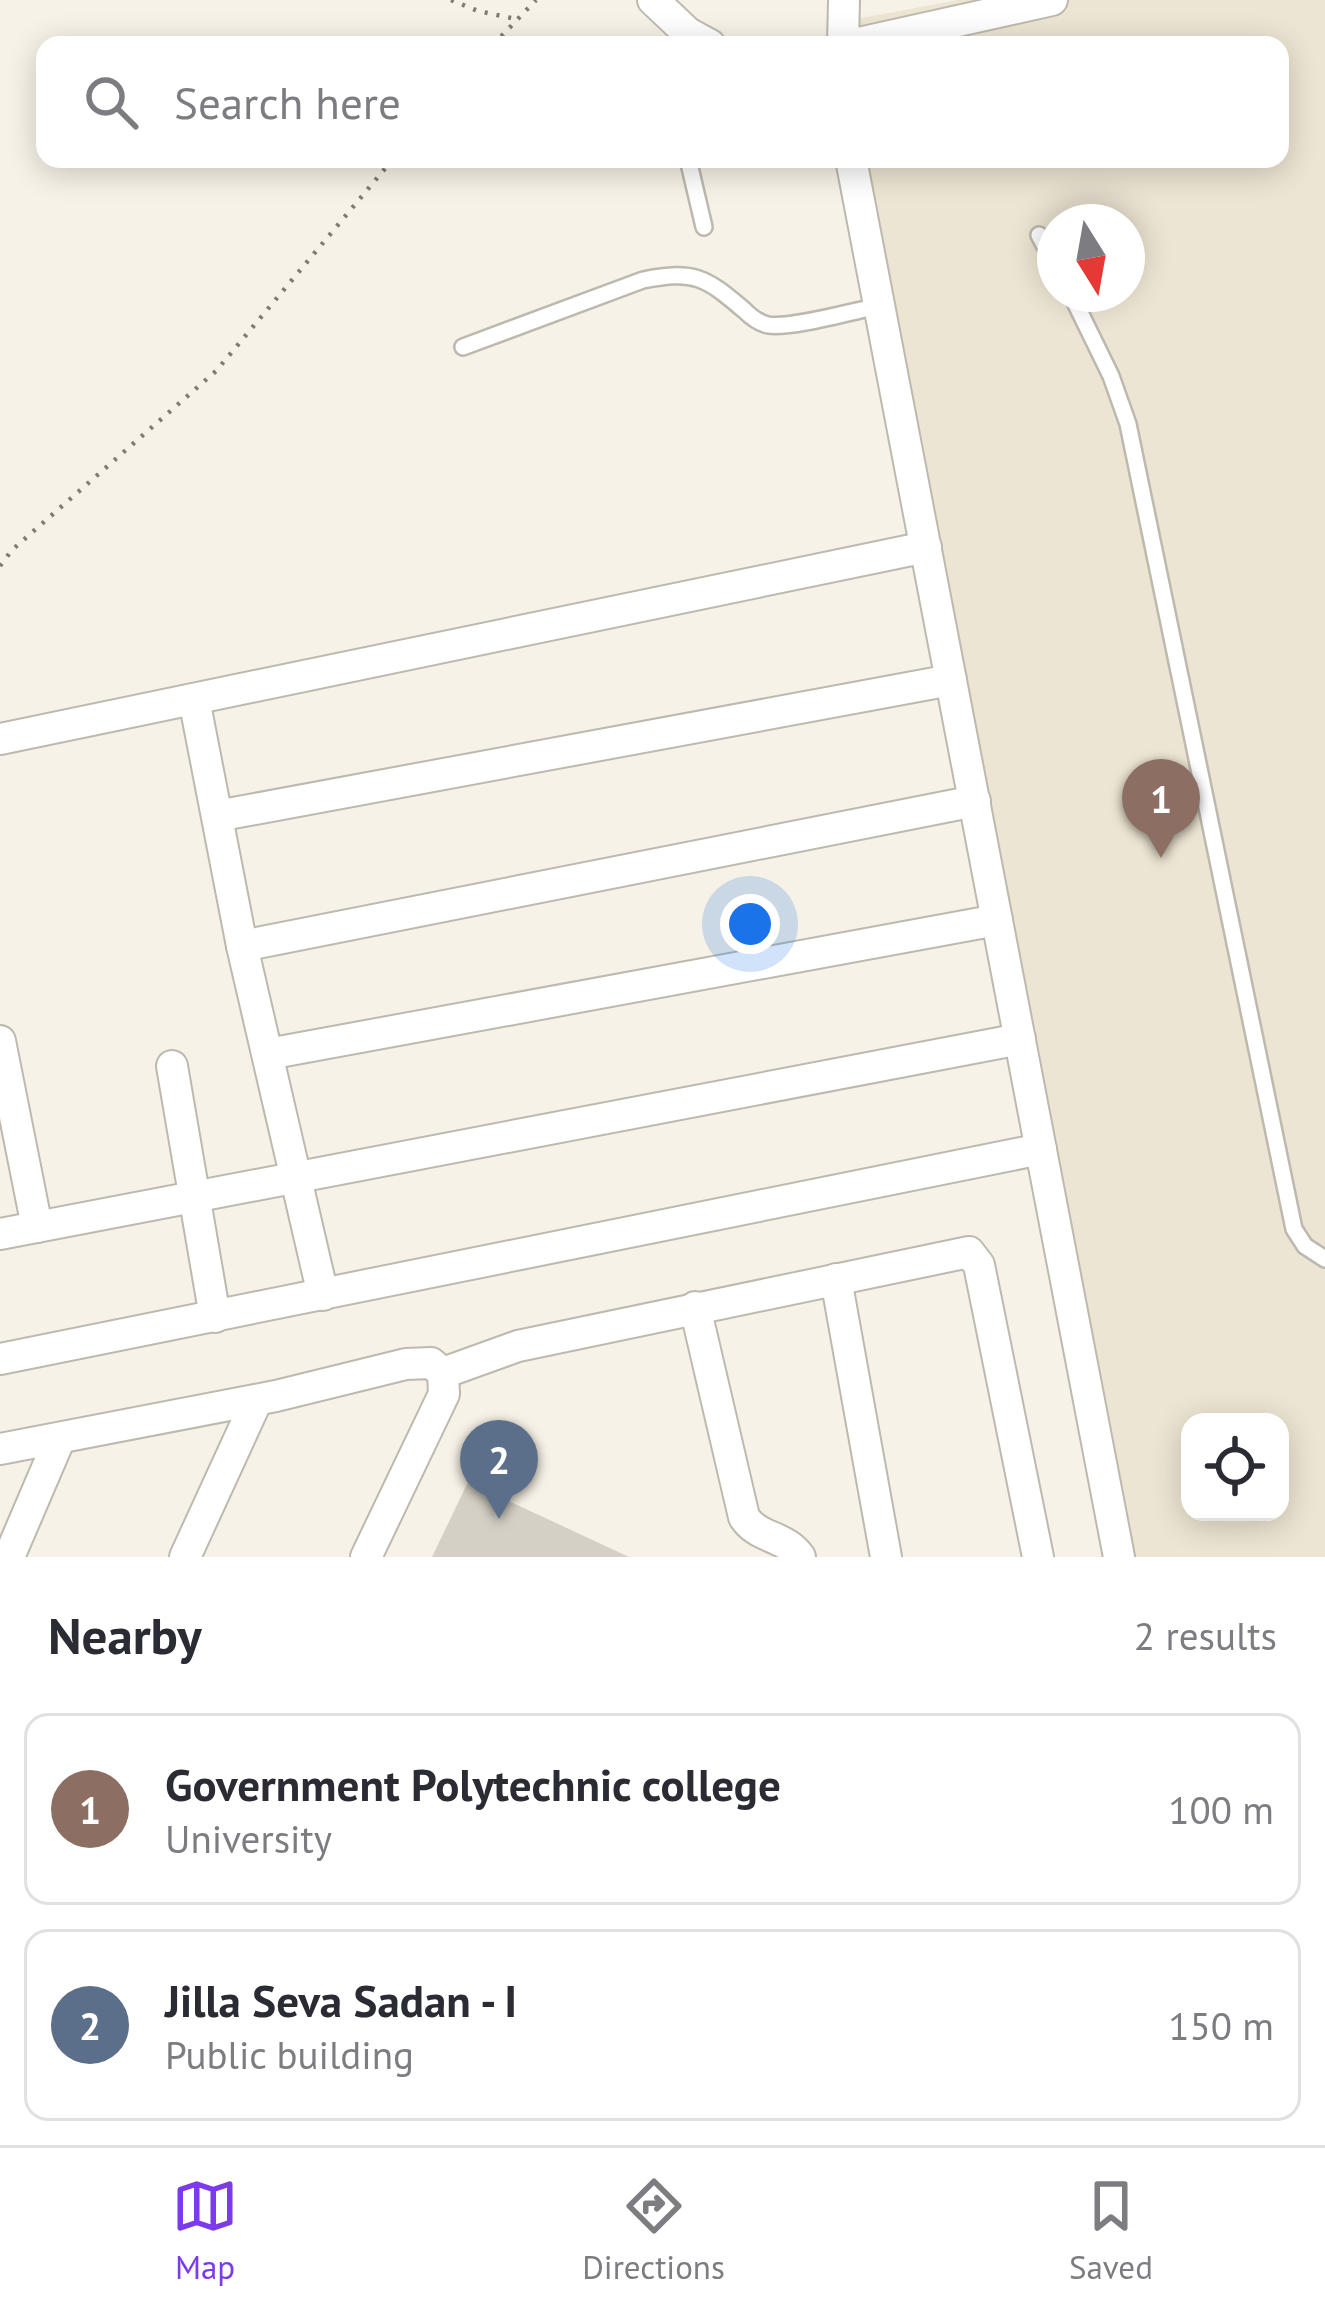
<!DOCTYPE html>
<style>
body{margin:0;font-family:"PT Sans",sans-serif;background:#f7f7f7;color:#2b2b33}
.controls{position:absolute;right:36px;bottom:36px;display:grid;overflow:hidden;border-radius:24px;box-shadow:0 6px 30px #0003}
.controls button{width:108px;height:108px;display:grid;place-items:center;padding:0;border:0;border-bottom:3px solid #e1e1e2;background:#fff;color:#2b2b33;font:60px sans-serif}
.compass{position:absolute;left:1037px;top:204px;width:108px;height:108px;border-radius:50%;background:#fff;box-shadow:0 6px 30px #0003;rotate:169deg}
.you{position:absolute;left:750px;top:924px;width:42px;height:42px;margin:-30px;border:9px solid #fff;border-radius:50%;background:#1a73e8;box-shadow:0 0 0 18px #1a73e833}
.badge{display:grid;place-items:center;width:78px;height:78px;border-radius:50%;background:#7c3aed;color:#fff;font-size:39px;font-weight:700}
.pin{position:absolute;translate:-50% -99px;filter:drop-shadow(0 3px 6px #0008)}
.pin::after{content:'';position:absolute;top:63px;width:42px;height:36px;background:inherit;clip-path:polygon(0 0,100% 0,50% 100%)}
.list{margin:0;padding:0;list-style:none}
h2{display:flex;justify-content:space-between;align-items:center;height:156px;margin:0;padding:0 48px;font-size:51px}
h2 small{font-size:39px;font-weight:400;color:#7c7c81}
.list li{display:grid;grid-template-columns:78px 1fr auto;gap:36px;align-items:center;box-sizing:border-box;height:192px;margin:0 24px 24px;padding:0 24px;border:3px solid #e1e1e2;border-radius:24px}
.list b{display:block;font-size:45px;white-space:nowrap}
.list p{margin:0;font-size:39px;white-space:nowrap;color:#7c7c81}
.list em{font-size:39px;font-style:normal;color:#7c7c81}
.icon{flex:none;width:66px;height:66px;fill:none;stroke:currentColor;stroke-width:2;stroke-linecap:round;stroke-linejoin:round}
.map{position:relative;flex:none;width:1325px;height:1557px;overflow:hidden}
.search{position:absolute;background:#fff;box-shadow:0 6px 30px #0003;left:36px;right:36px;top:36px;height:132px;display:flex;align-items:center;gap:30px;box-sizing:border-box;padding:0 42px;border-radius:24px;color:#7c7c81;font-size:45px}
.sheet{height:588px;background:#fff}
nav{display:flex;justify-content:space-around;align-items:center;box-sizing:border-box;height:168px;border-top:3px solid #e1e1e2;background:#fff;font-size:33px;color:#7c7c81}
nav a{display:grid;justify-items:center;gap:6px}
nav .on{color:#7c3aed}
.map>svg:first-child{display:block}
.built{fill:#ede5d3;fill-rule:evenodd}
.building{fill:#d5d0c6}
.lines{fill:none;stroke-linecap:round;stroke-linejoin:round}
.lane-casing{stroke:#bdb9ae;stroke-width:20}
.street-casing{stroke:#bdb9ae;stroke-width:34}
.path{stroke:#7e7b74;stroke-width:4.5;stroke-dasharray:3 9;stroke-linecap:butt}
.lane{stroke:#fff;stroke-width:15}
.street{stroke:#fff;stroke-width:30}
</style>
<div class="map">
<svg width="1325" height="1557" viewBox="0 0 1325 1557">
<rect width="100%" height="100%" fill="#f7f2e7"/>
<!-- built -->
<path class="built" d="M 957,0 L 1325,0 L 1325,1557 L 1133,1557 L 861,159 L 1280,159 L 1280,45 L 839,45 L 835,23 ZM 1055,222 L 1127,222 L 1127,294 L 1055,294 ZM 1190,1422 L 1280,1422 L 1280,1512 L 1190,1512 Z"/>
<!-- building -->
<path class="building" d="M 468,1482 L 629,1557 L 432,1557 Z"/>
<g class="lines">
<!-- lane casing -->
<g class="lane-casing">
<g id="lane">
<path d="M 688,159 L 704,227"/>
<path d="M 1039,235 L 1055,265"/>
<path d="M 1071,294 L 1111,376 L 1128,424 L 1294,1229 L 1305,1246 L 1325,1259"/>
<path d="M 463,347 L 643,280 C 695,270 705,277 744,310 C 751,317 758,323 768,325 C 789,329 854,311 879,306"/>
</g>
</g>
<!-- street casing -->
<g class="street-casing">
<g id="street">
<path d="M 653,0 L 688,33 L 710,45"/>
<path d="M 843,45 L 844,0"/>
<path d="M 850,45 L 1052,0"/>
<path d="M 851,159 L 1119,1557"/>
<path d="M 194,699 L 242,946 L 323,1295"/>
<path d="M 0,739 L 926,547"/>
<path d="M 217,816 L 951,680"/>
<path d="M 242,946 L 975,801"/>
<path d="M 0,1041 L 37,1227"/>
<path d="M 268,1054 L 997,920"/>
<path d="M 172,1066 L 215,1317"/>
<path d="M 0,1234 L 1020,1039"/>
<path d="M 836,1279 L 886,1557"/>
<path d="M 695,1307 L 744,1517 C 758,1539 785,1535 800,1557"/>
<path d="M 0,1359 L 1041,1149"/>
<path d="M 443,1373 L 518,1346 L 969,1252 L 979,1265 L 1038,1557"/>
<path d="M 0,1449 L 276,1396 L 406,1364 L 431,1363 L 443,1373 L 444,1394 L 366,1557"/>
<path d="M 9,1557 L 60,1438"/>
<path d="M 185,1557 L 257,1400"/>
</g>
</g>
<!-- path -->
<g class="path">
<path d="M 451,0 L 478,11 L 516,19"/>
<path d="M 493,45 L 536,0"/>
<path d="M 0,566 L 12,550 L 216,371 L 393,159"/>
</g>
<!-- lane -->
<use href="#lane" class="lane"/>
<!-- street -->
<use href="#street" class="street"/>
</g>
</svg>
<div class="controls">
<button><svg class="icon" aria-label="locate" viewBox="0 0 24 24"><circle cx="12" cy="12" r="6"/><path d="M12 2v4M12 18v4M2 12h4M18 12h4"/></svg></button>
</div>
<svg class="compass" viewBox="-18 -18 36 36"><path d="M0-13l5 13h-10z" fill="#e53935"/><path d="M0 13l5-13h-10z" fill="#7c7c81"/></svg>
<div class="you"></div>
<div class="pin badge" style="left:1161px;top:858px;background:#8d6e63">1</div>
<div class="pin badge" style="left:499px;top:1519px;background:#5c6f8a">2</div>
<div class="search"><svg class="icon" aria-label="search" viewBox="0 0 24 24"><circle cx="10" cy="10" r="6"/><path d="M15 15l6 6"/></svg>Search here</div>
</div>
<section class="sheet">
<h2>Nearby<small>2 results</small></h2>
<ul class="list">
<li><span class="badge" style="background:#8d6e63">1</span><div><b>Government Polytechnic college</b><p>University</p></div><em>100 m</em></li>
<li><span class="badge" style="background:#5c6f8a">2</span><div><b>Jilla Seva Sadan - I</b><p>Public building</p></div><em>150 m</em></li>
</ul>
</section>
<nav>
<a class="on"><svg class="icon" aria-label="map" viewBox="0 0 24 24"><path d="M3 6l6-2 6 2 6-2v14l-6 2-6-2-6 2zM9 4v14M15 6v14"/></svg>Map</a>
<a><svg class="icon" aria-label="directions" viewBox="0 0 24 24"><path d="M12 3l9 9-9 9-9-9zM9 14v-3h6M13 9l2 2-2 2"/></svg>Directions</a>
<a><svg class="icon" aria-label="saved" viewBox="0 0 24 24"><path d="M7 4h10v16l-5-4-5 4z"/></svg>Saved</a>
</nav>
